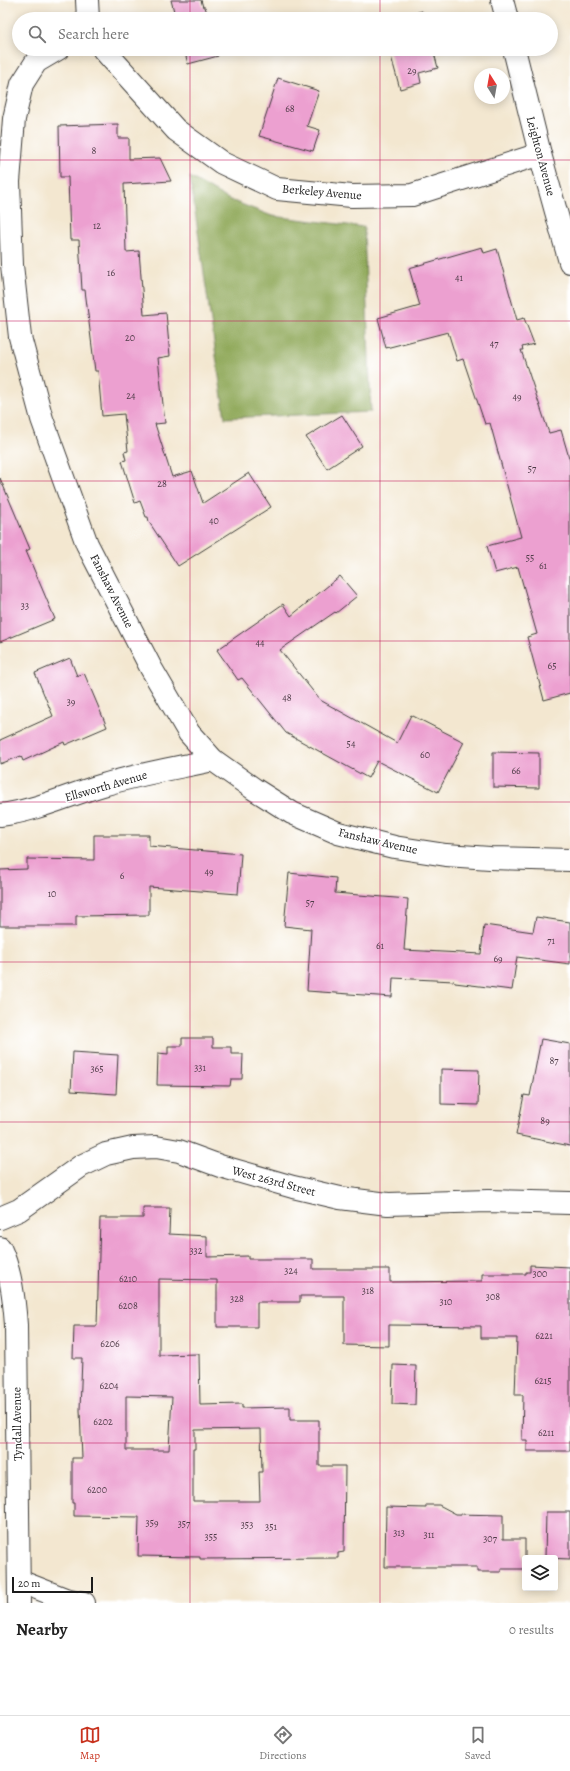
<!DOCTYPE html>
<style>
body{margin:0;font-family:Alegreya,serif;background:#f6f6f6;color:#222}
.controls{position:absolute;right:12px;bottom:12px;display:grid;overflow:hidden;border-radius:4px;box-shadow:0 2px 10px #0003}
.controls button{width:36px;height:36px;display:grid;place-items:center;padding:0;border:0;border-bottom:1px solid #e0e0e0;background:#fff;color:#222;font:20px sans-serif}
.compass{position:absolute;left:474px;top:68px;width:36px;height:36px;border-radius:50%;background:#fff;box-shadow:0 2px 10px #0003;rotate:349deg}
.scale{position:absolute;left:12px;bottom:10px;width:81px;box-sizing:border-box;padding-left:4px;border:2px solid #1c1c1c;border-top:0;font-size:11px;line-height:14px;white-space:nowrap;color:#1c1c1c;-webkit-text-stroke:3px #fff;paint-order:stroke}
.list{margin:0;padding:0;list-style:none}
h2{display:flex;justify-content:space-between;align-items:center;height:52px;margin:0;padding:0 16px;font-size:17px}
h2 small{font-size:13px;font-weight:400;color:#767676}
.icon{flex:none;width:22px;height:22px;fill:none;stroke:currentColor;stroke-width:2;stroke-linecap:round;stroke-linejoin:round}
.map{position:relative;flex:none;width:570px;height:1603px;overflow:hidden}
.search{position:absolute;background:#fff;box-shadow:0 2px 10px #0003;left:12px;right:12px;top:12px;height:44px;display:flex;align-items:center;gap:10px;box-sizing:border-box;padding:0 14px;border-radius:22px;color:#767676;font-size:15px}
.sheet{height:112px;background:#fff}
nav{display:flex;justify-content:space-around;align-items:center;box-sizing:border-box;height:56px;border-top:1px solid #e0e0e0;background:#fff;font-size:11px;color:#767676}
nav a{display:grid;justify-items:center;gap:2px}
nav .on{color:#c8321e}
.map>svg:first-child{display:block}
.forest{fill:#90a95a;stroke:#56623b}
.building{fill:#eca0d0;fill-rule:evenodd}
.lines{fill:none;stroke-linecap:round;stroke-linejoin:round}
.street-casing{stroke:#3c3a37;stroke-width:24}
.street{stroke:#fff;stroke-width:22}
.grid{fill:none;stroke:#c2185b;stroke-width:1;stroke-opacity:0.55}
.labels{text-anchor:middle;stroke-width:3;stroke-linejoin:round;paint-order:stroke}
.number-label{font-size:10px;fill:#503d49}
.street-label{font-size:12px;fill:#1c1c1c;stroke:#fff}
</style>
<div class="map">
<svg width="570" height="1603" viewBox="0 0 570 1603">
<rect width="100%" height="100%" fill="#fff"/>
<filter id="ink" filterUnits="userSpaceOnUse"><feTurbulence type="fractalNoise" baseFrequency=".025" numOctaves="2"/><feDisplacementMap in="SourceGraphic" scale="8" xChannelSelector="R" yChannelSelector="G"/><feConvolveMatrix kernelMatrix="1 2 1 2 8 2 1 2 1" color-interpolation-filters="sRGB"/></filter>
<filter id="wash" filterUnits="userSpaceOnUse"><feTurbulence type="fractalNoise" baseFrequency=".012" numOctaves="4" result="noise"/><feDisplacementMap in="SourceGraphic" scale="16" xChannelSelector="R" yChannelSelector="G"/><feGaussianBlur stdDeviation="0.9" result="paint"/><feColorMatrix in="noise" values="0 0 0 0 0 0 0 0 0 0 0 0 0 0 0 0 0 1.4 0 .05"/><feComposite in="paint" operator="in"/></filter>
<g filter="url(#wash)">
<rect width="100%" height="100%" fill="#f3e7d0"/>
<!-- forest -->
<path class="forest" d="M 190,177 L 228,199 L 272,216 L 364,227 L 371,412 L 225,418 Z"/>
<g id="blocks">
<!-- building -->
<g class="building">
<path d="M 171,0 L 201,0 L 203,7 L 205,7 L 209,19 L 176,19 Z"/>
<path d="M 422,11 L 425,19 L 393,19 Z"/>
<path d="M 184,49 L 217,49 L 218,56 L 188,64 Z"/>
<path d="M 389,49 L 433,49 L 438,68 L 419,73 L 421,83 L 400,89 Z"/>
<path d="M 278,78 L 319,91 L 307,126 L 320,130 L 313,151 L 259,136 Z"/>
<path d="M 118,124 L 118,138 L 129,138 L 129,159 L 160,158 L 171,181 L 124,184 L 126,252 L 139,251 L 144,315 L 166,313 L 170,356 L 158,358 L 165,423 L 155,424 L 172,477 L 192,471 L 203,503 L 249,473 L 271,507 L 178,566 L 149,522 L 148,517 L 146,517 L 140,501 L 135,503 L 122,461 L 126,460 L 124,452 L 128,451 L 124,414 L 102,416 L 98,371 L 95,371 L 85,290 L 82,290 L 79,240 L 70,240 L 68,177 L 60,177 L 59,126 Z"/>
<path d="M 482,247 L 484,253 L 497,249 L 517,320 L 524,318 L 534,344 L 522,347 L 523,350 L 521,350 L 549,433 L 561,430 L 570,461 L 570,693 L 544,700 L 527,637 L 537,634 L 518,567 L 495,573 L 487,546 L 521,537 L 490,423 L 485,424 L 463,359 L 457,361 L 448,332 L 386,348 L 378,318 L 420,306 L 409,268 Z"/>
<path d="M 342,415 L 362,446 L 327,469 L 306,437 Z"/>
<path d="M 0,478 L 30,549 L 26,551 L 55,619 L 0,642 Z"/>
<path d="M 340,576 L 357,596 L 336,613 L 335,612 L 280,650 L 320,700 L 397,743 L 411,715 L 464,742 L 438,792 L 377,761 L 368,778 L 286,733 L 242,678 L 238,680 L 217,650 L 283,604 L 291,616 Z"/>
<path d="M 70,658 L 77,676 L 84,673 L 107,727 L 65,745 L 64,742 L 23,761 L 21,756 L 0,764 L 0,740 L 53,716 L 35,673 Z"/>
<path d="M 493,752 L 539,753 L 539,788 L 493,787 Z"/>
<path d="M 94,835 L 149,835 L 149,846 L 241,854 L 238,894 L 149,887 L 149,915 L 76,916 L 76,926 L 0,926 L 0,870 L 27,869 L 27,859 L 94,860 Z"/>
<path d="M 289,873 L 336,878 L 335,893 L 408,899 L 404,950 L 481,954 L 484,925 L 533,932 L 536,917 L 570,922 L 570,964 L 517,957 L 512,990 L 455,983 L 454,981 L 393,978 L 392,997 L 307,991 L 311,929 L 284,926 Z"/>
<path d="M 182,1038 L 213,1038 L 213,1047 L 231,1047 L 231,1054 L 243,1054 L 242,1079 L 231,1079 L 230,1086 L 157,1085 L 158,1053 L 168,1054 L 168,1046 L 182,1046 Z"/>
<path d="M 541,1039 L 570,1044 L 570,1146 L 516,1135 L 524,1095 L 530,1096 Z"/>
<path d="M 73,1052 L 118,1055 L 116,1094 L 71,1091 Z"/>
<path d="M 441,1069 L 479,1070 L 478,1105 L 441,1104 Z"/>
<path d="M 143,1208 L 170,1208 L 169,1234 L 207,1236 L 207,1257 L 248,1256 L 248,1259 L 313,1259 L 313,1269 L 390,1269 L 390,1282 L 482,1281 L 482,1274 L 526,1274 L 526,1272 L 530,1272 L 530,1265 L 570,1267 L 570,1451 L 527,1451 L 527,1440 L 522,1440 L 523,1395 L 515,1395 L 517,1338 L 481,1338 L 481,1326 L 389,1325 L 389,1346 L 344,1345 L 344,1296 L 300,1296 L 300,1302 L 257,1302 L 257,1327 L 217,1327 L 217,1280 L 159,1279 L 159,1355 L 199,1354 L 200,1405 L 242,1404 L 242,1408 L 290,1407 L 290,1420 L 319,1420 L 319,1466 L 345,1466 L 344,1552 L 338,1553 L 338,1558 L 200,1559 L 200,1557 L 138,1556 L 139,1517 L 74,1516 L 74,1503 L 72,1503 L 72,1458 L 82,1458 L 80,1410 L 82,1358 L 73,1358 L 74,1326 L 97,1326 L 100,1218 L 143,1218 ZM 126,1396 L 172,1397 L 169,1450 L 126,1450 ZM 261,1429 L 262,1472 L 259,1472 L 260,1501 L 193,1501 L 193,1449 L 195,1449 L 195,1430 Z"/>
<path d="M 393,1365 L 416,1366 L 415,1405 L 392,1404 Z"/>
<path d="M 426,1505 L 439,1505 L 456,1514 L 503,1515 L 503,1539 L 525,1539 L 525,1569 L 501,1569 L 501,1572 L 477,1572 L 477,1567 L 385,1567 L 386,1507 L 426,1508 Z"/>
<path d="M 546,1512 L 570,1512 L 570,1559 L 545,1558 Z"/>
</g>
</g>
</g>
<g filter="url(#ink)">
<use href="#blocks" fill-opacity="0" stroke="#3c3a37" stroke-width="1"/>
<g class="lines">
<!-- street casing -->
<g class="street-casing">
<g id="street">
<path d="M 87,0 L 88,19"/>
<path d="M 502,0 L 507,19"/>
<path d="M 58,49 L 36,62 L 22,84 L 14,119 L 9,182 L 12,265 L 20,337 L 42,419 L 87,544 L 151,668 L 189,733 L 213,760 L 254,789 L 292,813 L 338,833 L 394,847 L 446,855 L 490,858 L 570,860"/>
<path d="M 103,49 L 176,130 L 222,163 L 277,189 L 352,196 L 412,195 L 540,154"/>
<path d="M 514,49 L 540,154 L 570,262"/>
<path d="M 0,815 C 36,811 68,795 103,785 C 139,774 176,768 213,760"/>
<path d="M 0,1218 L 19,1210 L 81,1166 L 106,1154 L 133,1148 L 156,1147 L 179,1151 L 220,1166 L 293,1187 L 340,1198 L 388,1204 L 488,1201 L 570,1203"/>
<path d="M 0,1248 C 11,1272 14,1298 16,1325 L 19,1603"/>
<path d="M 19,1581 L 65,1599 L 84,1603"/>
</g>
</g>
<!-- street -->
<use href="#street" class="street"/>
</g>
</g>
<!-- grid -->
<path class="grid" d="M 190,0 L 190,19M 380,0 L 380,19M 190,49 L 190,1603M 380,49 L 380,1603M 0,160 L 570,160M 0,321 L 570,321M 0,481 L 570,481M 0,641 L 570,641M 0,802 L 570,802M 0,962 L 570,962M 0,1122 L 570,1122M 0,1282 L 570,1282M 0,1443 L 570,1443"/>
<g class="labels">
<!-- number labels -->
<g class="number-label">
<text x="412" y="74">29</text>
<text x="290" y="112">68</text>
<text x="94" y="154">8</text>
<text x="97" y="229">12</text>
<text x="111" y="276">16</text>
<text x="459" y="281">41</text>
<text x="130" y="341">20</text>
<text x="494" y="347">47</text>
<text x="131" y="399">24</text>
<text x="517" y="400">49</text>
<text x="532" y="472">57</text>
<text x="162" y="487">28</text>
<text x="214" y="524">40</text>
<text x="530" y="561">55</text>
<text x="543" y="569">61</text>
<text x="25" y="609">33</text>
<text x="260" y="646">44</text>
<text x="552" y="669">65</text>
<text x="287" y="701">48</text>
<text x="71" y="705">39</text>
<text x="351" y="747">54</text>
<text x="425" y="758">60</text>
<text x="516" y="774">66</text>
<text x="209" y="875">49</text>
<text x="122" y="879">6</text>
<text x="52" y="897">10</text>
<text x="310" y="906">57</text>
<text x="551" y="944">71</text>
<text x="380" y="949">61</text>
<text x="498" y="962">69</text>
<text x="554" y="1064">87</text>
<text x="200" y="1071">331</text>
<text x="97" y="1072">365</text>
<text x="545" y="1124">89</text>
<text x="196" y="1254">332</text>
<text x="291" y="1274">324</text>
<text x="540" y="1277">300</text>
<text x="128" y="1282">6210</text>
<text x="368" y="1294">318</text>
<text x="493" y="1300">308</text>
<text x="237" y="1302">328</text>
<text x="446" y="1305">310</text>
<text x="128" y="1309">6208</text>
<text x="544" y="1339">6221</text>
<text x="110" y="1347">6206</text>
<text x="543" y="1384">6215</text>
<text x="109" y="1389">6204</text>
<text x="103" y="1425">6202</text>
<text x="546" y="1436">6211</text>
<text x="97" y="1493">6200</text>
<text x="152" y="1526">359</text>
<text x="184" y="1527">357</text>
<text x="247" y="1528">353</text>
<text x="271" y="1530">351</text>
<text x="399" y="1536">313</text>
<text x="429" y="1538">311</text>
<text x="211" y="1540">355</text>
<text x="490" y="1542">307</text>
</g>
<!-- street labels -->
<g class="street-label">
<text transform="translate(541 156) rotate(75)" y="4">Leighton Avenue</text>
<text transform="translate(322 192) rotate(5)" y="4">Berkeley Avenue</text>
<text transform="translate(112 591) rotate(63)" y="4">Fanshaw Avenue</text>
<text transform="translate(106 786) rotate(-16)" y="4">Ellsworth Avenue</text>
<text transform="translate(378 841) rotate(13)" y="4">Fanshaw Avenue</text>
<text transform="translate(274 1181) rotate(15)" y="4">West 263rd Street</text>
<text transform="translate(17 1424) rotate(-91)" y="4">Tyndall Avenue</text>
</g>
</g>
</svg>
<div class="controls">
<button><svg class="icon" aria-label="layers" viewBox="0 0 24 24"><path d="M12 4l9 5-9 5-9-5zM3 14l9 5 9-5"/></svg></button>
</div>
<svg class="compass" viewBox="-18 -18 36 36"><path d="M0-13l5 13h-10z" fill="#e53935"/><path d="M0 13l5-13h-10z" fill="#767676"/></svg>
<div class="scale">20 m</div>
<div class="search"><svg class="icon" aria-label="search" viewBox="0 0 24 24"><circle cx="10" cy="10" r="6"/><path d="M15 15l6 6"/></svg>Search here</div>
</div>
<section class="sheet">
<h2>Nearby<small>0 results</small></h2>
<ul class="list">
</ul>
</section>
<nav>
<a class="on"><svg class="icon" aria-label="map" viewBox="0 0 24 24"><path d="M3 6l6-2 6 2 6-2v14l-6 2-6-2-6 2zM9 4v14M15 6v14"/></svg>Map</a>
<a><svg class="icon" aria-label="directions" viewBox="0 0 24 24"><path d="M12 3l9 9-9 9-9-9zM9 14v-3h6M13 9l2 2-2 2"/></svg>Directions</a>
<a><svg class="icon" aria-label="saved" viewBox="0 0 24 24"><path d="M7 4h10v16l-5-4-5 4z"/></svg>Saved</a>
</nav>
